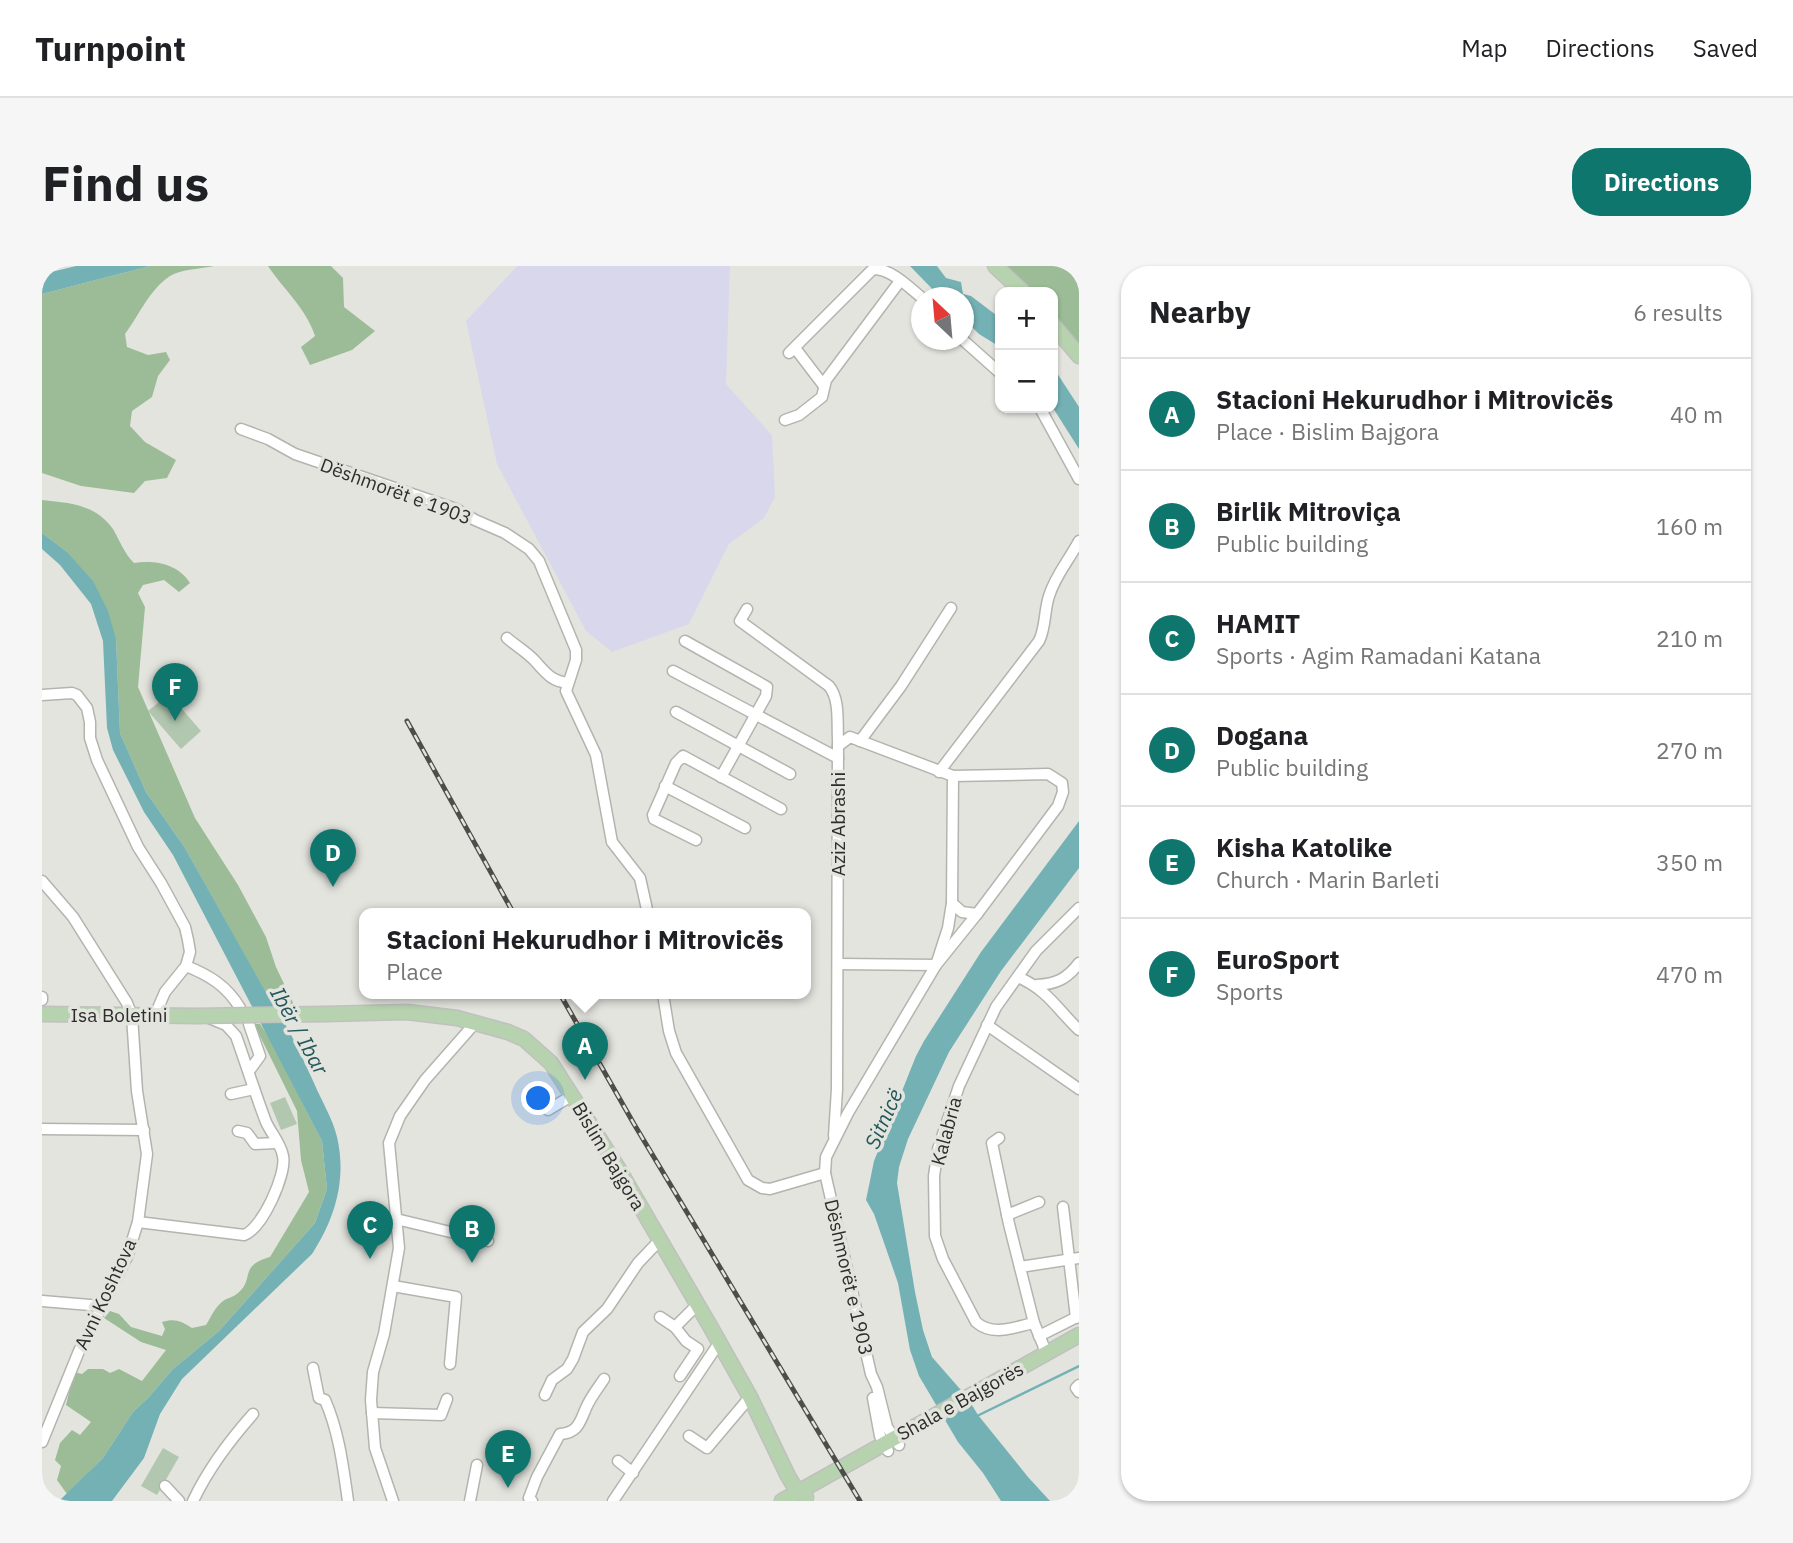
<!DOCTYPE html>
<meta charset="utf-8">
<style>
body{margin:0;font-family:"IBM Plex Sans",sans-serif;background:#f6f6f6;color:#202124}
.controls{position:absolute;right:21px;top:21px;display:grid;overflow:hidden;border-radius:14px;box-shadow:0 2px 5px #0004}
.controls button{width:63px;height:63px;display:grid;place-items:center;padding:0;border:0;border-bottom:2px solid #e0e0e0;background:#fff;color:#202124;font:35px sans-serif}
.compass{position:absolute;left:869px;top:21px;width:63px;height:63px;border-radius:50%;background:#fff;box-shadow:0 2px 5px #0004;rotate:334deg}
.you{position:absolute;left:497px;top:833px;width:24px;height:24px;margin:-18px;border:5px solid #fff;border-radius:50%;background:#1a73e8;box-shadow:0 0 0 10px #1a73e833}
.badge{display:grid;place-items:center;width:46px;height:46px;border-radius:50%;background:#0f766e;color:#fff;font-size:23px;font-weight:700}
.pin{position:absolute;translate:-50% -58px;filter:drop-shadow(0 2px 4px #0008)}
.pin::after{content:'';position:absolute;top:37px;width:24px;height:21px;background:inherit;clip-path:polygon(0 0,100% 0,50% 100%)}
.popup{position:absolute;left:317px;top:642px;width:452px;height:91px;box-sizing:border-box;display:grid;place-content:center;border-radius:14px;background:#fff;filter:drop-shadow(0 2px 5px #0005);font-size:23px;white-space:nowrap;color:#757577}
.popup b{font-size:26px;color:#202124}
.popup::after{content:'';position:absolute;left:50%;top:100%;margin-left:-14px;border:14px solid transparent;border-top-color:#fff}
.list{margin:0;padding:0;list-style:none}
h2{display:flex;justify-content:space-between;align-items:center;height:91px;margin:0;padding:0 28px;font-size:30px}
h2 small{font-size:23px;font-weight:400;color:#757577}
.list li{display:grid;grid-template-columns:46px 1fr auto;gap:21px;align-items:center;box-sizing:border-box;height:112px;padding:0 28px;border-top:2px solid #e0e0e0}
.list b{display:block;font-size:26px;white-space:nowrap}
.list p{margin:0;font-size:23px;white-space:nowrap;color:#757577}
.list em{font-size:23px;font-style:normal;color:#757577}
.map{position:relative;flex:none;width:1037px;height:1235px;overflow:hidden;border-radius:28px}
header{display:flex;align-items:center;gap:42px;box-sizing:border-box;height:98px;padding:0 35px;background:#fff;border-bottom:2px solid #e0e0e0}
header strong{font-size:33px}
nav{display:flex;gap:38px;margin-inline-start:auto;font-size:24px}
.intro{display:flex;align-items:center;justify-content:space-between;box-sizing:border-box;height:168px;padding:0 42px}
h1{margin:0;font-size:49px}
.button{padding:18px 32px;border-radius:28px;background:#0f766e;color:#fff;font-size:24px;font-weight:700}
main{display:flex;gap:42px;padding:0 42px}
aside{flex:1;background:#fff;border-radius:28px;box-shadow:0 2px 5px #0004}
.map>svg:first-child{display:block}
.industrial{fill:#d9d7ec}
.green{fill:#b2c7af}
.forest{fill:#9bbc96}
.water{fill:#74b1b5}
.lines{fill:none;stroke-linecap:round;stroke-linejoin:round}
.stream{stroke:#74b1b5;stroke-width:2.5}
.minor-casing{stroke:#b4b4af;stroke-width:13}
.major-casing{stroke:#c0c0bf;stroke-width:17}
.minor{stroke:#fff;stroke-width:10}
.major{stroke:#b7d2af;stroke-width:14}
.rail-casing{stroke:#4d4d4a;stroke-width:5}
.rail{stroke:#e4e4df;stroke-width:2.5;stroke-dasharray:8;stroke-linecap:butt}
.major-bridge-casing{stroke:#c0c0bf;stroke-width:17;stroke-linecap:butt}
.major-bridge{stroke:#b7d2af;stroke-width:14}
.labels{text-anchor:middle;stroke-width:7;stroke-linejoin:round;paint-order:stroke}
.street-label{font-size:19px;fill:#2d2d2b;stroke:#e4e4df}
.water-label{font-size:21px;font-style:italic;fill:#23575b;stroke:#e4e4df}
</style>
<header>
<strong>Turnpoint</strong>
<nav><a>Map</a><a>Directions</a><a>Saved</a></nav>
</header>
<div class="intro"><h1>Find us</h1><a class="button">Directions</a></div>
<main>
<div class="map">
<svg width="1037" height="1235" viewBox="0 0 1037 1235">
<rect width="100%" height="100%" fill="#e4e4df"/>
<!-- industrial -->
<path class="industrial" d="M 475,0 L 688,0 L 684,118 L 730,169 L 733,231 L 722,252 L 687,278 L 647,358 L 570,386 L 544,365 L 455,198 L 424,55 Z"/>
<!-- green -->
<g class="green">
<path d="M 127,428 L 159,465 L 139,483 L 106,445 Z"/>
<path d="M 243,831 L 255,858 L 239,864 L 228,837 Z"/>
<path d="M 121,1182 L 137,1191 L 115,1229 L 99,1220 Z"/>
</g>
<!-- forest -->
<g class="forest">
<path d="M 108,0 L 172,0 C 159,3 139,3 128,10 C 107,24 98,48 83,68 L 85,81 L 106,89 L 124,86 L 128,94 L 116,110 L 110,131 L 90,145 L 88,160 L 103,176 L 134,194 L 125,212 L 103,215 L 92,227 L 39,220 L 0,207 L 0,28 Z"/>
<path d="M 226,0 L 289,0 L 301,12 L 302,41 L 333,65 L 310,84 L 268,99 L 259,81 L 273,70 C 264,42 242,24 226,0 Z"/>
<path d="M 965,0 L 1037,0 L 1037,81 L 1011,49 L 1011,26 L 990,26 Z"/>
<path d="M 0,234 C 28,237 53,238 71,263 C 78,275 82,287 92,297 C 113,294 136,298 148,317 L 137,326 L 122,314 L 101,319 L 96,327 L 103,341 L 96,421 L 153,552 L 196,619 L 224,671 L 234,701 L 253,741 L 232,742 L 143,582 L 104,526 L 78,467 L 74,373 L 24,285 L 0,267 Z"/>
<path d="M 212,758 L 218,758 L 226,770 L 280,875 L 285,923 L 273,957 L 177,1065 L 131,1103 L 106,1132 L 91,1146 L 61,1192 L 25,1228 L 15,1214 L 19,1200 L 13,1194 L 18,1177 L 30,1164 L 38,1169 L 49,1156 L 24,1139 L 32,1106 L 40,1108 L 46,1103 L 61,1103 L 68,1107 L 77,1103 L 100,1115 L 124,1084 L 99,1076 L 62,1052 L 68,1045 L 77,1048 L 89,1061 L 120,1070 L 123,1063 L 120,1056 C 133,1052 139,1055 150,1062 L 164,1059 C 169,1051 173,1041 181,1035 C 185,1032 192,1031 196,1027 C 213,1013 196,1000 228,991 L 267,926 L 259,894 L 255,845 Z"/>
</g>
<!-- water -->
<g class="water">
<path d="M 34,0 L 108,0 L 0,28 L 0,6 L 5,7 Z"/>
<path d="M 868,0 L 895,0 L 904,12 L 919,16 L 921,28 L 929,30 L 958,52 L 958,81 L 937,68 L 922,53 L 922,32 L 898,31 Z"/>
<path d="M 1011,101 L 1037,141 L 1037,183 L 1011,142 Z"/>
<path d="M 0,267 L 24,285 L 51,315 L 66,345 L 74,373 L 78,467 L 104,526 L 143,582 L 232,741 C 249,765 260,791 272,817 C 279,834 291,853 295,871 C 305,913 293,953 270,988 L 140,1113 L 118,1148 L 102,1192 L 70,1235 L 17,1235 L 61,1192 L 91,1146 L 106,1132 L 131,1103 L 177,1065 L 273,957 L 285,923 L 280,875 L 131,589 L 102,546 L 71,484 L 65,462 L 61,375 L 49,338 L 18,299 L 0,283 Z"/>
<path d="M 1037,555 L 1037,602 L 959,705 L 907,786 L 866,873 L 857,901 L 855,917 L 873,1026 L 881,1064 L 890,1091 L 925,1131 L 936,1149 L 986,1211 L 1008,1235 L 959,1235 L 941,1207 L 916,1176 L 877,1110 L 868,1084 L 856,1017 L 832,948 L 824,934 L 832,895 L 874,790 L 882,775 L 939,686 Z"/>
</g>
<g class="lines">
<!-- stream -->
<path class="stream" d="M 933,1151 L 1037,1100"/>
<!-- minor casing -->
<g class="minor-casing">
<g id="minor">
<path d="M 921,74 L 958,107"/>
<path d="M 753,82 L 782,120"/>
<path d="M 747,87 L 831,3 C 848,2 867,21 880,32"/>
<path d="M 998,142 L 1037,213"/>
<path d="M 743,154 L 757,149 L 780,131 L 784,114 L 858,15"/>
<path d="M 199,163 L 226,173 L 253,188 L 414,243 L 433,254 L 463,267 L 487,283 L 497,295 L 534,384 L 534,394 L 524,425 L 554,489 L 570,576 L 598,612 L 606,648"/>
<path d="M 705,343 L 698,355 L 787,420 C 798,433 795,457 796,473 L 795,823 L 792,870"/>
<path d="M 465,372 C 474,380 485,386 493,395 C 504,407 509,415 526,417"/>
<path d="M 643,375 L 725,421 L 724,430 L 679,511"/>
<path d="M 631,405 L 796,492"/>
<path d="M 0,429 L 30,427 L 35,429 L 45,442 L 48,456 L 48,472 L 55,494 L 96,581 L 119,617 L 143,661 L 146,674 L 148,686 L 144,700 L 123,726 L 113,749"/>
<path d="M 634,446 L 748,508"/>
<path d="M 818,475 L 859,420 L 909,342"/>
<path d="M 796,480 L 808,471 L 911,510 L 1006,508 L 1020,517 L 1021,526 L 1016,540 L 935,648 L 894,699 L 806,847 L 784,891 L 783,907 L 829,1108 L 835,1121 L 845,1161 L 857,1179"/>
<path d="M 897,506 L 997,375 C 1004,361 1002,345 1007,330 C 1013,310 1027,294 1037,275"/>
<path d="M 623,520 L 703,562"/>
<path d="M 654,574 L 612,553 L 611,549 L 634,497 L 641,490 L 739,543"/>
<path d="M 0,615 L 31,651 L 85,737 L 90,750 L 95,825 L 105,888 L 96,956 L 85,991 L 37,1085 L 0,1176"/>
<path d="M 910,637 L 920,646 L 935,648"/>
<path d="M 797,698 L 894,699 L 906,662 L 910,637 L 911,510"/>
<path d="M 144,700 C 167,709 185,720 198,742"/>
<path d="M 976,711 C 1007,725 1014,742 1037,764"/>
<path d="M 995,719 C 1014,718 1025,713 1037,697"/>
<path d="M 621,728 L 627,765 L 634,787 L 706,914 L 720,922 L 728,923 L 783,907"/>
<path d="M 0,731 L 0,734"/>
<path d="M 207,758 L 218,790 L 207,805"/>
<path d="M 945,759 L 1037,823"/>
<path d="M 189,828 L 212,823"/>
<path d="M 506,844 L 531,829"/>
<path d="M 0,863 L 102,864"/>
<path d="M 196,865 L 205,867 L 213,878 L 234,877"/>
<path d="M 957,872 L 950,877 L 967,958 L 992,1057 L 1004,1086"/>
<path d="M 1021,941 L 1034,1052"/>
<path d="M 965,949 L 997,936"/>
<path d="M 354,953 L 446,975"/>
<path d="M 96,956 L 202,969 C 220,963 245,908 241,890 C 239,878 229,867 224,856 C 213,827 204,798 194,770 L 184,759 L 167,752"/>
<path d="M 978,1001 L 1037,992"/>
<path d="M 351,1020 L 414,1031 L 408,1098"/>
<path d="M 0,1035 L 60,1040"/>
<path d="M 618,1051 L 633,1061 L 655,1039"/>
<path d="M 992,1057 C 972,1061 951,1071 934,1056 L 901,993 L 893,970 L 892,910 L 896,883 L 917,820 L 954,741 L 994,685 L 1037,642"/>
<path d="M 633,1061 L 644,1075 L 656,1083 L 638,1110"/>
<path d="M 997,1070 L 1037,1050"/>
<path d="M 271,1102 L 277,1132 L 283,1134 C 297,1166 301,1200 306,1235"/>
<path d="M 1037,1119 L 1034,1122 L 1037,1126"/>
<path d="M 503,1129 L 510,1114 L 525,1103 L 531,1093 L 541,1066 L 565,1043 L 596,997 L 617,975"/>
<path d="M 831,1132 L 838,1170 L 846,1185"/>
<path d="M 330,1147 L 399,1149 L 405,1133"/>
<path d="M 647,1170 L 665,1182 L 708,1131"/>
<path d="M 576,1195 L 591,1207"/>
<path d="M 123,1220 L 137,1235"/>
<path d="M 0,1231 L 4,1235"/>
<path d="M 151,1235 C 166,1203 187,1175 211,1148"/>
<path d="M 351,1235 L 333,1182 L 329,1134 L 331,1106 L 342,1068 L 357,982 L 347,877 L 358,850 L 383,814 L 434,756"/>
<path d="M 428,1235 L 435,1199"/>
<path d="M 490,1235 L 487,1232 L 495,1211 L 518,1168 C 536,1167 538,1156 544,1142 C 548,1132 556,1122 562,1113"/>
<path d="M 571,1235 L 677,1077"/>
</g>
</g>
<!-- major casing -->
<g class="major-casing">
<g id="major">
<path d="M 953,0 L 981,26"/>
<path d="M 1011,59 L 1037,90"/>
<path d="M 0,748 L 155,750"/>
<path d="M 284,748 L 365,746 L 415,752 L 466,766 L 482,773 L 509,797 L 576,902 L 668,1060 L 708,1131 L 746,1210 L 752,1220 L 764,1231"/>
<path d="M 740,1235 L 1037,1069"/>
</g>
</g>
<!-- minor -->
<use href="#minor" class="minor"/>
<!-- major -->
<use href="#major" class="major"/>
<!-- rail casing -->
<g class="rail-casing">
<g id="rail">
<path d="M 365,455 L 472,648"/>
<path d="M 518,728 L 592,858 L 818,1235"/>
</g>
</g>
<!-- rail -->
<use href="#rail" class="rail"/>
<!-- major-bridge casing -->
<g class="major-bridge-casing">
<path id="major-bridge" d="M 155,750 L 284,748"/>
</g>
<!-- major-bridge -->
<use href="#major-bridge" class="major-bridge"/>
</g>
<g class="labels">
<!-- street labels -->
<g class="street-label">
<text transform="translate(354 225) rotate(20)" y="7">Dëshmorët e 1903</text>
<text transform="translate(796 558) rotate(-90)" y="7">Aziz Abrashi</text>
<text x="77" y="756">Isa Boletini</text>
<text transform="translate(904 865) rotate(-75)" y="7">Kalabria</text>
<text transform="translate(567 890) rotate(59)" y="7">Bislim Bajgora</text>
<text transform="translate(807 1011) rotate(77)" y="7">Dëshmorët e 1903</text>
<text transform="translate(63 1028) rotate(-65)" y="7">Avni Koshtova</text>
<text transform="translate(918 1135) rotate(-29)" y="7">Shala e Bajgorës</text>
</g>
<!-- water labels -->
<g class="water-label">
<text transform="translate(257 765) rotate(61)" y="7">Ibër / Ibar</text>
<text transform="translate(842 853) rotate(-66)" y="7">Sitnicë</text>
</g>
</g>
</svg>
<div class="controls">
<button>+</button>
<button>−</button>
</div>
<svg class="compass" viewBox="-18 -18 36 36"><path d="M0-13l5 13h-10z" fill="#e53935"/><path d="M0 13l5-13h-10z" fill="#757577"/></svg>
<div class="you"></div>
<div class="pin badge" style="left:543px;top:814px">A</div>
<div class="popup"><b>Stacioni Hekurudhor i Mitrovicës</b>Place</div>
<div class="pin badge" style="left:430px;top:997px">B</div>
<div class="pin badge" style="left:328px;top:993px">C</div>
<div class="pin badge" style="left:291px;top:621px">D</div>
<div class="pin badge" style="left:466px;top:1222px">E</div>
<div class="pin badge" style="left:133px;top:455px">F</div>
</div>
<aside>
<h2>Nearby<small>6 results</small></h2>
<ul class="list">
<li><span class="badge">A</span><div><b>Stacioni Hekurudhor i Mitrovicës</b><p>Place · Bislim Bajgora</p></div><em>40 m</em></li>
<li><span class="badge">B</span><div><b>Birlik Mitroviça</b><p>Public building</p></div><em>160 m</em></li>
<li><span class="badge">C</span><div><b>HAMIT</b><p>Sports · Agim Ramadani Katana</p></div><em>210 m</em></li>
<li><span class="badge">D</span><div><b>Dogana</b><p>Public building</p></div><em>270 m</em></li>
<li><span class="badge">E</span><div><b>Kisha Katolike</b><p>Church · Marin Barleti</p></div><em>350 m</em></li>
<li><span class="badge">F</span><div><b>EuroSport</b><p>Sports</p></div><em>470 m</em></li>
</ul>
</aside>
</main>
